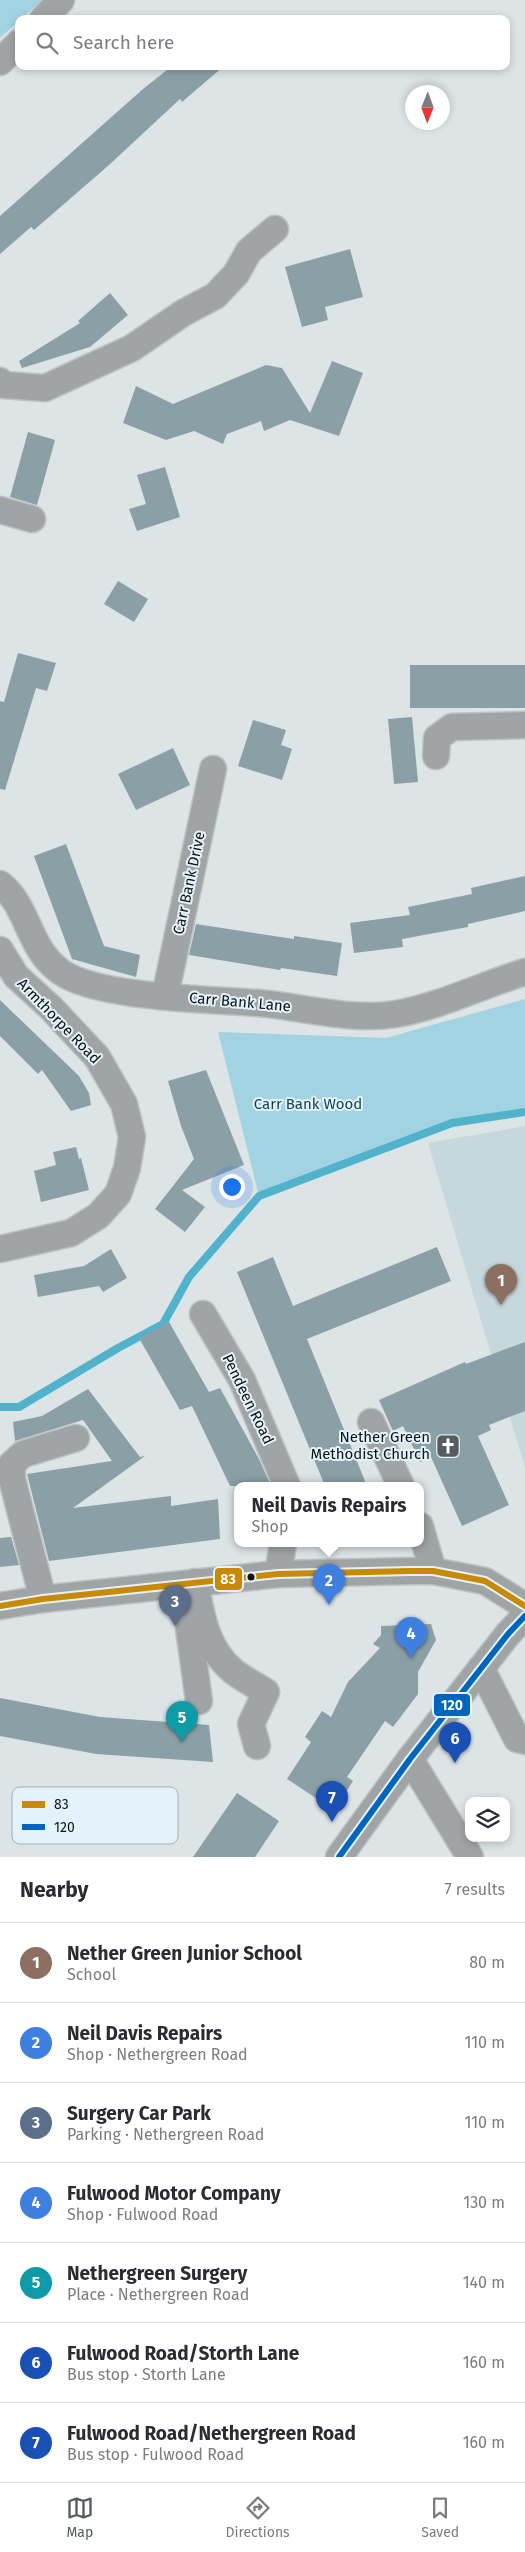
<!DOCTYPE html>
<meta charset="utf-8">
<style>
body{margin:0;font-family:"Fira Sans",sans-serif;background:#f7f7f7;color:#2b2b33}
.controls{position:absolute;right:15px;bottom:15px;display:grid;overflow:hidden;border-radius:10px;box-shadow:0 2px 8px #0003}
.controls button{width:45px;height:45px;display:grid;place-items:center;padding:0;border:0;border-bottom:1px solid #e1e1e2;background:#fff;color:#2b2b33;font:25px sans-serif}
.compass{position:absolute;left:405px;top:85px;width:45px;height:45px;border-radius:50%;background:#fff;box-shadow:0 2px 8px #0003;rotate:181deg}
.you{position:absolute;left:231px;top:1186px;width:18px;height:18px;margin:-12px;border:4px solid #fff;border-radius:50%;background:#1a73e8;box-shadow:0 0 0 8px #1a73e833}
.badge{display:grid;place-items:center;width:32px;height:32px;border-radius:50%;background:#565c5e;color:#fff;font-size:16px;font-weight:700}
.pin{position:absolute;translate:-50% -41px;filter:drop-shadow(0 1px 2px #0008)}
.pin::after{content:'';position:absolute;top:26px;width:18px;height:15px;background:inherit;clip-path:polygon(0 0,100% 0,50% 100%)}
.popup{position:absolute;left:234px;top:1482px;width:190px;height:65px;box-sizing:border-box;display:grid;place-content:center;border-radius:10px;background:#fff;filter:drop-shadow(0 1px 4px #0005);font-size:16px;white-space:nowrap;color:#7c7c81}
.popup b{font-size:19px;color:#2b2b33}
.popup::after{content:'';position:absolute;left:50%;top:100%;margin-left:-10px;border:10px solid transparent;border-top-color:#fff}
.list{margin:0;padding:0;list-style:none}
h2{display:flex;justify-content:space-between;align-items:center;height:65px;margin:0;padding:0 20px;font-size:21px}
h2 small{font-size:16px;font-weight:400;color:#7c7c81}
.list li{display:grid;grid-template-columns:32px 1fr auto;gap:15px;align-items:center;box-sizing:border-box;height:80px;padding:0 20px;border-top:1px solid #e1e1e2}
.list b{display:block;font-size:19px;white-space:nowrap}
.list p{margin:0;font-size:16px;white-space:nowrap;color:#7c7c81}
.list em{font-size:16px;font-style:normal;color:#7c7c81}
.icon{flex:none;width:28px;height:28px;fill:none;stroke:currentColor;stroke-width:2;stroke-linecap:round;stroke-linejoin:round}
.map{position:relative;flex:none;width:525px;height:1857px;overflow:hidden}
.search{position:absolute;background:#fff;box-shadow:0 2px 8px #0003;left:15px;right:15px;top:15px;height:55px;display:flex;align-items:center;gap:12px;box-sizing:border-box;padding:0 18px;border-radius:10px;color:#7c7c81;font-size:19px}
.sheet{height:625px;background:#fff}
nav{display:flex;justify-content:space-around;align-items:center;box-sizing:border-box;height:70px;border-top:1px solid #e1e1e2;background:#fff;font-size:14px;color:#7c7c81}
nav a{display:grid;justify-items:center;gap:2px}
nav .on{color:#565c5e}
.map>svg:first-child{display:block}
.built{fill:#c7d8dd}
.green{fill:#a2d3e3}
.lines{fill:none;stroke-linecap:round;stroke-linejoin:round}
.stream{stroke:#51b2cb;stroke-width:8}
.building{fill:#8ba0a6}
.minor-casing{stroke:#bcc2c4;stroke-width:29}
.minor{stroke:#a0a4a5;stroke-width:26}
.bus-1-casing{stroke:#e4f3f9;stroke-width:10}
.bus-2-casing{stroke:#e4f3f9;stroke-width:10}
.bus-1{stroke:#c88904;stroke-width:6}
.bus-2{stroke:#0065bd;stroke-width:6}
.bus-dot{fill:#0e1315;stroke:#e4f3f9;stroke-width:2}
.labels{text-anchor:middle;stroke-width:4;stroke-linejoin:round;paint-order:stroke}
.street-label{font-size:15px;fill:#0e1315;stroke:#e4f3f9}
.park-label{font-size:15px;fill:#114453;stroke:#e4f3f9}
.poi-label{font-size:15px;fill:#0e1315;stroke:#e4f3f9;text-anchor:end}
.key{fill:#e4f3f9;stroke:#a4b0b5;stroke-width:1}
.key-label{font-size:14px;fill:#0e1315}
.line-badge{stroke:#e4f3f9;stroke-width:2}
.badge-label{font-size:14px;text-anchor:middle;font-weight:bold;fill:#fff}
</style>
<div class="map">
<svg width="525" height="1857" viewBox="0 0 525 1857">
<rect width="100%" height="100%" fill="#dce4e6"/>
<!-- built -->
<path class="built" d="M 525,1126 L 525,1468 L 428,1143 Z"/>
<!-- green -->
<g class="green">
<path d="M 0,0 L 42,0 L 0,38 Z"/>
<path d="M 525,999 L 525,1112 L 452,1123 L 259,1196 L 218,1032 L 386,1038 Z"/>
</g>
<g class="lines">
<!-- stream -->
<path class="stream" d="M 0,1407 L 19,1407 L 118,1348 L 163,1324 L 189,1277 L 259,1196 L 452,1123 L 525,1112"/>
</g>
<!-- building -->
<g class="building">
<path d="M 172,66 L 224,66 L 182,102 L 180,99 L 109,165 L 34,230 L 31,227 L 0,254 L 0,216 L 143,89 Z"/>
<path d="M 350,249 L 363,297 L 325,307 L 328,320 L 302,327 L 285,267 Z"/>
<path d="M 110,293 L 128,315 L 90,347 L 22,368 L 19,361 L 80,323 L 78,321 Z"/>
<path d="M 332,361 L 363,373 L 339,436 L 290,420 L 264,431 L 261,421 L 227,434 L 223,444 L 194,431 L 166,440 L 123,423 L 136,386 L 173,404 L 266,365 L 282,368 L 310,413 Z"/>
<path d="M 28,432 L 55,440 L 37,505 L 10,497 Z"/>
<path d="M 165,467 L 180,517 L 137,531 L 129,509 L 146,504 L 137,475 Z"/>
<path d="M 118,581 L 148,599 L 134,622 L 104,604 Z"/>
<path d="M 18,653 L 56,663 L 47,691 L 36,688 L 5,790 L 0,789 L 0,701 L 4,702 Z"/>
<rect x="410" y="665" width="115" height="43"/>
<path d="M 412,717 L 418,782 L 394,784 L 388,719 Z"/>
<path d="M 253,720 L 286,730 L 281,745 L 292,749 L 282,780 L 238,766 Z"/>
<path d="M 173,748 L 190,785 L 136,810 L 118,774 Z"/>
<path d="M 66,844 L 104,946 L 140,955 L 136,977 L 72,959 L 34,856 Z"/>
<path d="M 525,876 L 525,911 L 468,924 L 468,927 L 402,939 L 403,947 L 354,953 L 350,923 L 410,915 L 408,907 L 472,894 L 471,888 Z"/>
<path d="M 196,924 L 294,939 L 294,936 L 342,943 L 337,976 L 281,968 L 280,970 L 189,955 Z"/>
<path d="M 0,1000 L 79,1076 L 89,1093 L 91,1105 L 71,1111 L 42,1070 L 38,1074 L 0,1036 Z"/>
<path d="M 206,1070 L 244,1165 L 182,1190 L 205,1207 L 185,1232 L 155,1209 L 194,1159 L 181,1126 L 168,1081 Z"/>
<path d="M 76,1147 L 79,1159 L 81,1158 L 89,1190 L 41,1202 L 34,1171 L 56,1165 L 53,1152 Z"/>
<path d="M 437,1247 L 451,1281 L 307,1339 L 367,1486 L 325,1486 L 237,1272 L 273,1257 L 293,1306 Z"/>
<path d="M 111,1249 L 127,1278 L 103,1292 L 99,1286 L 38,1297 L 34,1275 L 84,1266 Z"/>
<path d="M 169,1322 L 209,1392 L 220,1388 L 259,1459 L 271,1486 L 230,1486 L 192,1406 L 180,1410 L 139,1338 Z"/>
<path d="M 525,1342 L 525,1411 L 489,1425 L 491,1430 L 478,1436 L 509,1505 L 462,1526 L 431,1457 L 420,1462 L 403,1426 L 393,1431 L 379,1400 L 465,1362 L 466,1364 Z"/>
<path d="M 88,1389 L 140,1457 L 145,1456 L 73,1508 L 171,1496 L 171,1506 L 218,1499 L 220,1539 L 49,1561 L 27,1474 L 112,1461 L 83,1420 L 15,1441 L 13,1422 L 42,1416 Z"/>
<path d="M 11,1537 L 19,1565 L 0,1567 L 0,1538 Z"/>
<path d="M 431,1624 L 436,1640 L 418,1672 L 418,1694 L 393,1727 L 385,1721 L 347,1777 L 353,1781 L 334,1810 L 287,1779 L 311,1742 L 305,1737 L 322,1711 L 331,1717 L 348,1682 L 380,1648 L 373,1644 L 381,1635 L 381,1626 Z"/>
<path d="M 0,1698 L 100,1717 L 209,1725 L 213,1762 L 96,1754 L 0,1736 Z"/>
<path d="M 237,1793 L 279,1821 L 255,1857 L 193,1857 Z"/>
</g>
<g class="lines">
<!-- minor casing -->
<g class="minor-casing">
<g id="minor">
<path d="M 43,19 L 61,0"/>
<path d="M 0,62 L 19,43"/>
<path d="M 0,381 L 4,385 L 45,388 L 132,348 L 183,313 L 215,296 L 236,274 L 249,251 L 275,229"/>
<path d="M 0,510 L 32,519"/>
<path d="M 436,756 L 437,738 L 452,727 L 525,725"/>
<path d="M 0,884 C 30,908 27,948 61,972 C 99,999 219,999 268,1004 C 310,1009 355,1021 396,1014 C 441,1006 482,985 525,972"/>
<path d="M 0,950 L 16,976 L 51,1008 L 97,1057 L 124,1104 L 132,1137 L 127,1168 L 118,1194 L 98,1216 L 71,1233 L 0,1249"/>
<path d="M 165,996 L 213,769"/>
<path d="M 203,1314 L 242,1380 L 287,1486"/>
<path d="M 371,1422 L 401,1486"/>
<path d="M 420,1526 L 433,1571"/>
<path d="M 278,1574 L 283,1544"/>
<path d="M 195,1582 C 201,1614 206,1649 233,1671 C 243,1679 255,1685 266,1692 L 251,1724 L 257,1746"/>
<path d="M 43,1599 L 12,1479 L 12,1464 L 23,1454 L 76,1438"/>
<path d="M 0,1606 L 43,1599 L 278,1574 L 411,1571 L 433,1571 L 485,1581 L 525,1606"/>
<path d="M 186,1607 L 199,1701"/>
<path d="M 481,1668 L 517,1739 L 525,1741"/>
<path d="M 410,1759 L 470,1857"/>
<path d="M 339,1857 L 410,1759 L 508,1634 L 525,1616"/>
</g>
</g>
<!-- minor -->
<use href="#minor" class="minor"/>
<!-- bus-1 casing -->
<g class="bus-1-casing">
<path id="bus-1" d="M 0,1606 L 43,1599 L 278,1574 L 411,1571 L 433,1571 L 485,1581 L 525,1606"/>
</g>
<!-- bus-2 casing -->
<g class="bus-2-casing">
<path id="bus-2" d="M 339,1857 L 410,1759 L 508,1634 L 525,1616"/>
</g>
<!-- bus-1 -->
<use href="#bus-1" class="bus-1"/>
<!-- bus-2 -->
<use href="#bus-2" class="bus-2"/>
</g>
<!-- icons -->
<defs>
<g id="church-square" transform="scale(1.25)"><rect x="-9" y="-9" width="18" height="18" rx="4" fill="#565c5e" stroke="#e4f3f9"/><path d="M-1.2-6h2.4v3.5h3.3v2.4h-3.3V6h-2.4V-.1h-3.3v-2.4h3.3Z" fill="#fff"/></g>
</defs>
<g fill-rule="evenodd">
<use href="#church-square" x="448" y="1446"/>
</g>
<!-- markers -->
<circle class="bus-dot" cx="251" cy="1577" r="4.5"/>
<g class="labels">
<!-- street labels -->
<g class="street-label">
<text transform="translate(189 883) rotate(-78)" y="5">Carr Bank Drive</text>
<text transform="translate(240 1002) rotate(5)" y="5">Carr Bank Lane</text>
<text transform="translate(59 1021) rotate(46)" y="5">Armthorpe Road</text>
<text transform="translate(248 1399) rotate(64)" y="5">Pendeen Road</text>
</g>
<!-- park labels -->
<g class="park-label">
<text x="308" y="1109">Carr Bank Wood</text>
</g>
<!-- poi labels -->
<g class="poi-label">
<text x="430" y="1442">Nether Green<tspan x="430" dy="17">Methodist Church</tspan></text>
</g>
</g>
<!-- legend -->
<rect x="12" y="1787" width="166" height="57" rx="8" class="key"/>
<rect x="22" y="1801" width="23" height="7" fill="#c88904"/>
<rect x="22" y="1824" width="23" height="6" fill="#0065bd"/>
<g class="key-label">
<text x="54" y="1809">83</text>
<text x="54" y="1832">120</text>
</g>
<g class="line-badge">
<rect x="214" y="1567" width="29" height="24" rx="5" fill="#c88904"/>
<rect x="433" y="1693" width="38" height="24" rx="5" fill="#0065bd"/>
</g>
<g class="badge-label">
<text x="228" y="1584">83</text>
<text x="452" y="1710">120</text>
</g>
</svg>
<div class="controls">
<button><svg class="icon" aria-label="layers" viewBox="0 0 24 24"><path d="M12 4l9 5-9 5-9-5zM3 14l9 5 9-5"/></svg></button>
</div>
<svg class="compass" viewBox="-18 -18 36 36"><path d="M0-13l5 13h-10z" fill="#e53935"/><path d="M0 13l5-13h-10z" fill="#7c7c81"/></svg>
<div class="you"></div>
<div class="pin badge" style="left:501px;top:1305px;background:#8d6e63">1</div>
<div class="pin badge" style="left:329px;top:1605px;background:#3f7fe0">2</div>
<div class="popup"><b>Neil Davis Repairs</b>Shop</div>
<div class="pin badge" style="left:175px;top:1626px;background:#5c6f8a">3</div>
<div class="pin badge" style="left:411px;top:1658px;background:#3f7fe0">4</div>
<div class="pin badge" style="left:182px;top:1742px;background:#0f9aa8">5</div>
<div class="pin badge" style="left:455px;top:1763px;background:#1a4fb4">6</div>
<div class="pin badge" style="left:332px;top:1822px;background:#1a4fb4">7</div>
<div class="search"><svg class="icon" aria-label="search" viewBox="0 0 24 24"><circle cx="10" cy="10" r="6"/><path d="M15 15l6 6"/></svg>Search here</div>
</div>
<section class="sheet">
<h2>Nearby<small>7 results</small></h2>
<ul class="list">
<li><span class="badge" style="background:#8d6e63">1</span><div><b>Nether Green Junior School</b><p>School</p></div><em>80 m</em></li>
<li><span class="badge" style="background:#3f7fe0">2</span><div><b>Neil Davis Repairs</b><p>Shop · Nethergreen Road</p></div><em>110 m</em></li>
<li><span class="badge" style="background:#5c6f8a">3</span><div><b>Surgery Car Park</b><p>Parking · Nethergreen Road</p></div><em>110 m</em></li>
<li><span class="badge" style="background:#3f7fe0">4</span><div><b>Fulwood Motor Company</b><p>Shop · Fulwood Road</p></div><em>130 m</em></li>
<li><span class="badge" style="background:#0f9aa8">5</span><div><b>Nethergreen Surgery</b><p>Place · Nethergreen Road</p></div><em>140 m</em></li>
<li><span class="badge" style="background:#1a4fb4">6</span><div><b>Fulwood Road/Storth Lane</b><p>Bus stop · Storth Lane</p></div><em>160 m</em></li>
<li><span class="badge" style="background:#1a4fb4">7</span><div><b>Fulwood Road/Nethergreen Road</b><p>Bus stop · Fulwood Road</p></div><em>160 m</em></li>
</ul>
</section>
<nav>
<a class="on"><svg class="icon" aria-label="map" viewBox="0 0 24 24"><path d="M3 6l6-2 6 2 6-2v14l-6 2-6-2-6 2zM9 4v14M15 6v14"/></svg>Map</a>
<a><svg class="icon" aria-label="directions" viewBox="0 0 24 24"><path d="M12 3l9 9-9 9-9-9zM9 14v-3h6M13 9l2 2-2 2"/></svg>Directions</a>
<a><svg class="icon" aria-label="saved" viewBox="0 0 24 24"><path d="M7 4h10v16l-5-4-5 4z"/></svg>Saved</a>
</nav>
